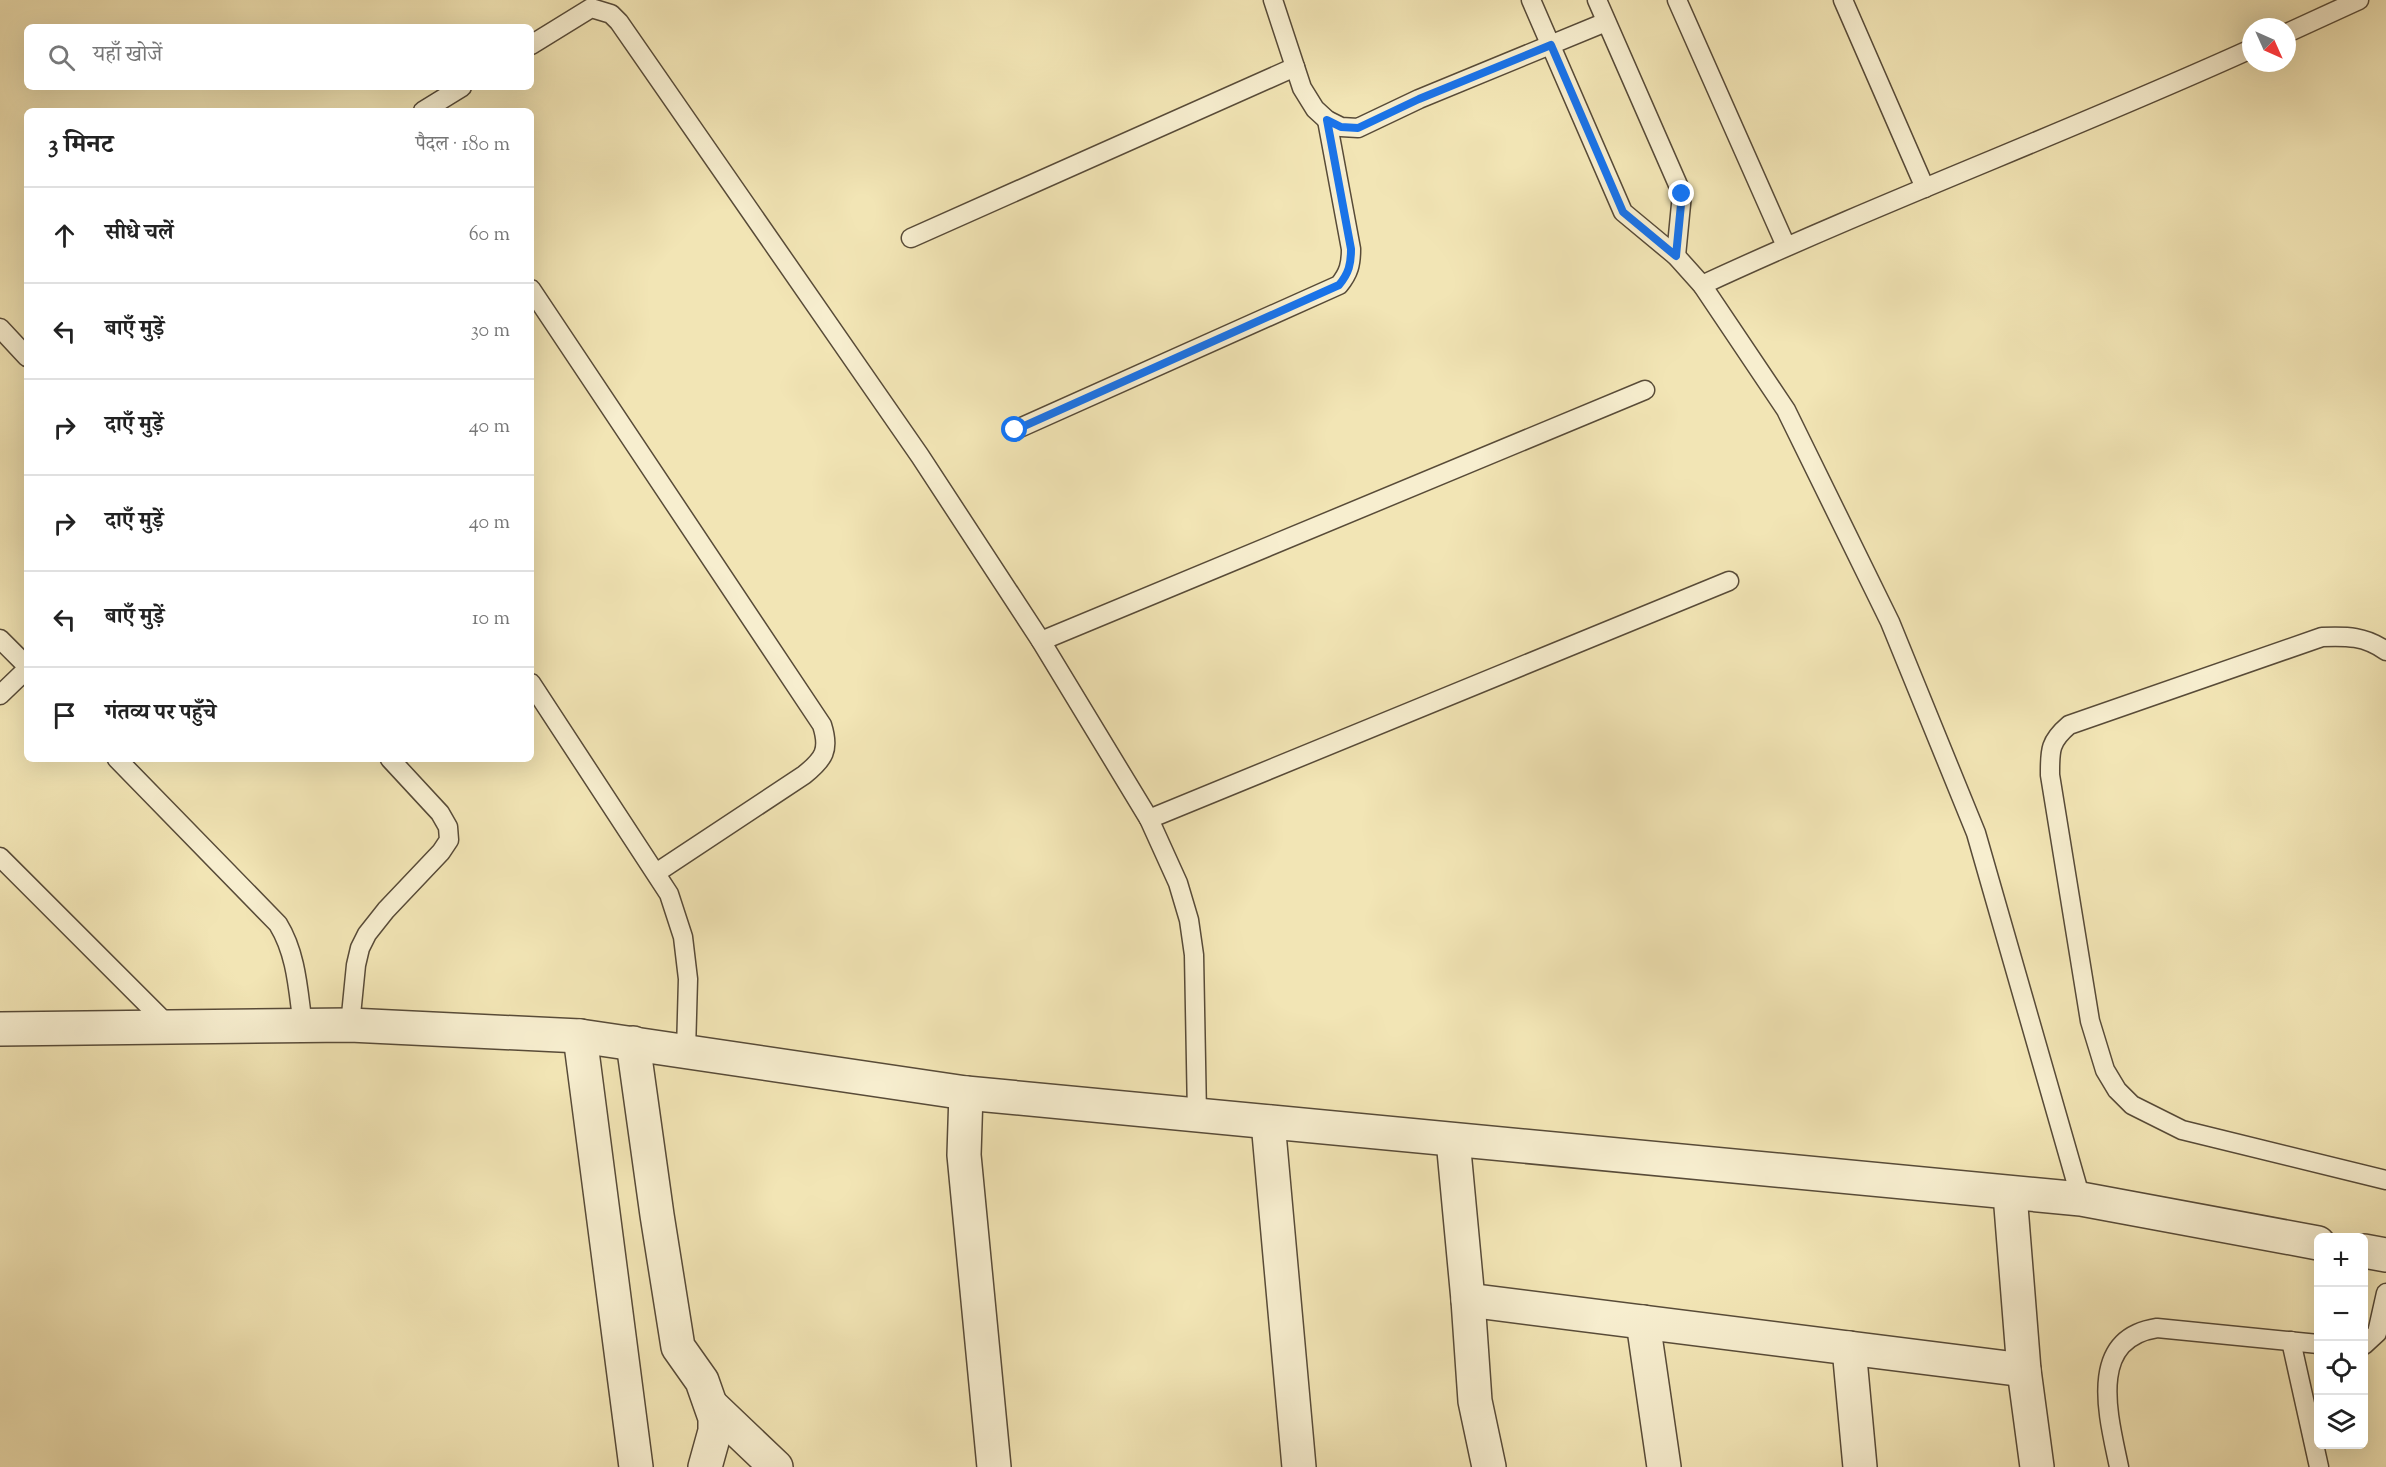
<!DOCTYPE html>
<html lang="hi">
<meta charset="utf-8">
<style>
body{margin:0;font-family:"Sorts Mill Goudy","Noto Serif Devanagari",serif;background:#f2f2f2;color:#222}
.controls{position:absolute;right:18px;bottom:18px;display:grid;overflow:hidden;border-radius:9px;box-shadow:0 6px 24px #0002}
.controls button{width:54px;height:54px;display:grid;place-items:center;padding:0;border:0;border-bottom:2px solid #e0e0e0;background:#fff;color:#222;font:30px sans-serif}
.compass{position:absolute;left:2242px;top:18px;width:54px;height:54px;border-radius:50%;background:#fff;box-shadow:0 6px 24px #0002;rotate:135deg}
.stop{position:absolute;width:18px;height:18px;margin:-14px;border:4px solid #1a73e8;border-radius:50%;background:#fff}
.stop.end{background:#1a73e8;border-color:#fff;box-shadow:0 2px 6px #0008}
.list{margin:0;padding:0;list-style:none}
h2{display:flex;justify-content:space-between;align-items:center;height:78px;margin:0;padding:0 24px;font-size:26px}
h2 small{font-size:20px;font-weight:400;color:#767676}
.list li{display:grid;grid-template-columns:39px 1fr auto;gap:18px;align-items:center;box-sizing:border-box;height:96px;padding:0 24px;border-top:2px solid #e0e0e0}
.list b{display:block;font-size:22px;white-space:nowrap}
.list em{font-size:20px;font-style:normal;color:#767676}
.icon{flex:none;width:33px;height:33px;fill:none;stroke:currentColor;stroke-width:2;stroke-linecap:round;stroke-linejoin:round}
.map{position:relative;flex:none;width:2386px;height:1467px;overflow:hidden}
.search{position:absolute;background:#fff;box-shadow:0 6px 24px #0002;left:24px;top:24px;width:510px;height:66px;display:flex;align-items:center;gap:15px;box-sizing:border-box;padding:0 21px;border-radius:9px;color:#767676;font-size:22px}
.panel{position:absolute;background:#fff;box-shadow:0 6px 24px #0002;left:24px;top:108px;width:510px;height:654px;border-radius:9px}
.map>svg:first-child{display:block}
.lines{fill:none;stroke-linecap:round;stroke-linejoin:round}
.lane-casing{stroke:#584b38;stroke-width:21}
.street-casing{stroke:#584b38;stroke-width:36}
.lane{stroke:#f7eecf;stroke-width:18}
.street{stroke:#f7eecf;stroke-width:33}
.route{stroke:#1a73e8;stroke-width:8}
</style>
<div class="map">
<svg width="2386" height="1467" viewBox="0 0 2386 1467">
<rect width="100%" height="100%" fill="#f2e5b5"/>
<filter id="stains"><feTurbulence type="fractalNoise" baseFrequency=".00333" numOctaves="4"/><feColorMatrix values="0 0 0 0 .2 0 0 0 0 .09 0 0 0 0 .02 0 0 0 .5 -.17"/></filter>
<radialGradient id="worn" r=".72"><stop offset=".6" stop-color="#630" stop-opacity="0"/><stop offset="1" stop-color="#630" stop-opacity=".3"/></radialGradient>
<g class="lines">
<!-- lane casing -->
<g class="lane-casing">
<g id="lane">
<path d="M 1273,0 L 1302,88 L 1315,109 L 1327,120 L 1341,127 L 1358,128 L 1419,99 L 1606,22"/>
<path d="M 1531,0 L 1623,212 L 1676,256 L 1702,285 L 1786,410 L 1890,622 L 1976,833 L 2081,1199"/>
<path d="M 1597,0 L 1682,194 L 1676,256"/>
<path d="M 1677,0 L 1786,246"/>
<path d="M 1843,0 L 1925,188"/>
<path d="M 2287,33 L 2359,0"/>
<path d="M 531,45 L 591,8 L 611,14 L 619,22 L 920,456 L 1041,641 L 1149,819 L 1178,883 L 1189,920 L 1194,955 L 1197,1115"/>
<path d="M 423,111 L 462,87"/>
<path d="M 911,238 L 1295,67"/>
<path d="M 1702,285 C 1883,201 2070,131 2251,49"/>
<path d="M 531,289 L 822,725 C 830,750 824,759 804,775 L 656,873"/>
<path d="M 0,328 L 27,357"/>
<path d="M 1015,430 L 1339,285 C 1349,273 1351,264 1351,249 L 1327,120"/>
<path d="M 0,639 L 27,666"/>
<path d="M 1041,641 L 1645,390"/>
<path d="M 2386,651 C 2365,636 2347,636 2322,637 L 2069,725 C 2049,742 2050,751 2050,775 L 2090,1021 L 2105,1070 L 2117,1090 L 2132,1105 L 2182,1130 L 2386,1180"/>
<path d="M 531,683 L 669,894 L 683,937 L 688,979 L 686,1051"/>
<path d="M 0,695 L 27,669"/>
<path d="M 117,759 L 278,924 C 297,955 298,991 303,1026"/>
<path d="M 1149,819 L 1729,581"/>
<path d="M 0,857 L 170,1027"/>
<path d="M 350,1025 L 356,965 L 360,948 L 367,934 L 386,910 L 441,852 L 449,840 L 448,827 L 440,813 L 390,759"/>
<path d="M 2291,1341 L 2319,1467"/>
<path d="M 2364,1345 L 2377,1333 L 2386,1293"/>
<path d="M 2119,1467 C 2109,1418 2086,1339 2157,1328 L 2318,1344"/>
</g>
</g>
<!-- street casing -->
<g class="street-casing">
<g id="street">
<path d="M 0,1029 L 350,1025 L 580,1036 L 966,1093 L 2081,1199 L 2318,1243"/>
<path d="M 580,1036 L 636,1467"/>
<path d="M 633,1043 L 657,1215 L 678,1347 L 702,1381 L 715,1418 L 715,1431 L 705,1467"/>
<path d="M 966,1093 L 964,1155 L 994,1467"/>
<path d="M 1268,1122 L 1299,1467"/>
<path d="M 1453,1140 L 1468,1300 L 1475,1401 L 1489,1467"/>
<path d="M 2010,1194 L 2024,1370 L 2037,1467"/>
<path d="M 2364,1251 L 2386,1255"/>
<path d="M 1468,1300 L 2024,1370"/>
<path d="M 1643,1322 L 1664,1467"/>
<path d="M 1849,1348 L 1860,1467"/>
<path d="M 713,1407 L 776,1467"/>
</g>
</g>
<!-- lane -->
<use href="#lane" class="lane"/>
<!-- street -->
<use href="#street" class="street"/>
</g>
<g class="lines">
<!-- route -->
<path class="route" d="M 1015,430 L 1339,285 C 1349,273 1351,264 1351,249 L 1327,120 L 1341,127 L 1358,128 L 1419,99 L 1551,45 L 1623,212 L 1676,256 L 1682,194"/>
</g>
<rect width="100%" height="100%" filter="url(#stains)"/>
<rect width="100%" height="100%" fill="url(#worn)"/>
</svg>
<div class="controls">
<button>+</button>
<button>−</button>
<button><svg class="icon" aria-label="locate" viewBox="0 0 24 24"><circle cx="12" cy="12" r="6"/><path d="M12 2v4M12 18v4M2 12h4M18 12h4"/></svg></button>
<button><svg class="icon" aria-label="layers" viewBox="0 0 24 24"><path d="M12 4l9 5-9 5-9-5zM3 14l9 5 9-5"/></svg></button>
</div>
<svg class="compass" viewBox="-18 -18 36 36"><path d="M0-13l5 13h-10z" fill="#e53935"/><path d="M0 13l5-13h-10z" fill="#767676"/></svg>
<div class="stop" style="left:1015px;top:430px"></div>
<div class="stop end" style="left:1682px;top:194px"></div>
<div class="search"><svg class="icon" aria-label="search" viewBox="0 0 24 24"><circle cx="10" cy="10" r="6"/><path d="M15 15l6 6"/></svg>यहाँ खोजें</div>
<section class="panel">
<h2>3 मिनट<small>पैदल · 180 m</small></h2>
<ul class="list">
<li><svg class="icon" aria-label="ahead" viewBox="0 0 24 24"><path d="M12 20V5M6 11l6-6 6 6"/></svg><div><b>सीधे चलें</b></div><em>60 m</em></li>
<li><svg class="icon" aria-label="left" viewBox="0 0 24 24"><path d="M17 20v-9H6M10 6l-5 5 5 5"/></svg><div><b>बाएँ मुड़ें</b></div><em>30 m</em></li>
<li><svg class="icon" aria-label="right" viewBox="0 0 24 24"><path d="M7 20v-9h11M14 6l5 5-5 5"/></svg><div><b>दाएँ मुड़ें</b></div><em>40 m</em></li>
<li><svg class="icon" aria-label="right" viewBox="0 0 24 24"><path d="M7 20v-9h11M14 6l5 5-5 5"/></svg><div><b>दाएँ मुड़ें</b></div><em>40 m</em></li>
<li><svg class="icon" aria-label="left" viewBox="0 0 24 24"><path d="M17 20v-9H6M10 6l-5 5 5 5"/></svg><div><b>बाएँ मुड़ें</b></div><em>10 m</em></li>
<li><svg class="icon" aria-label="arrive" viewBox="0 0 24 24"><path d="M6 21V4h12l-3 4 3 4H6"/></svg><div><b>गंतव्य पर पहुँचे</b></div></li>
</ul>
</section>
</div>
